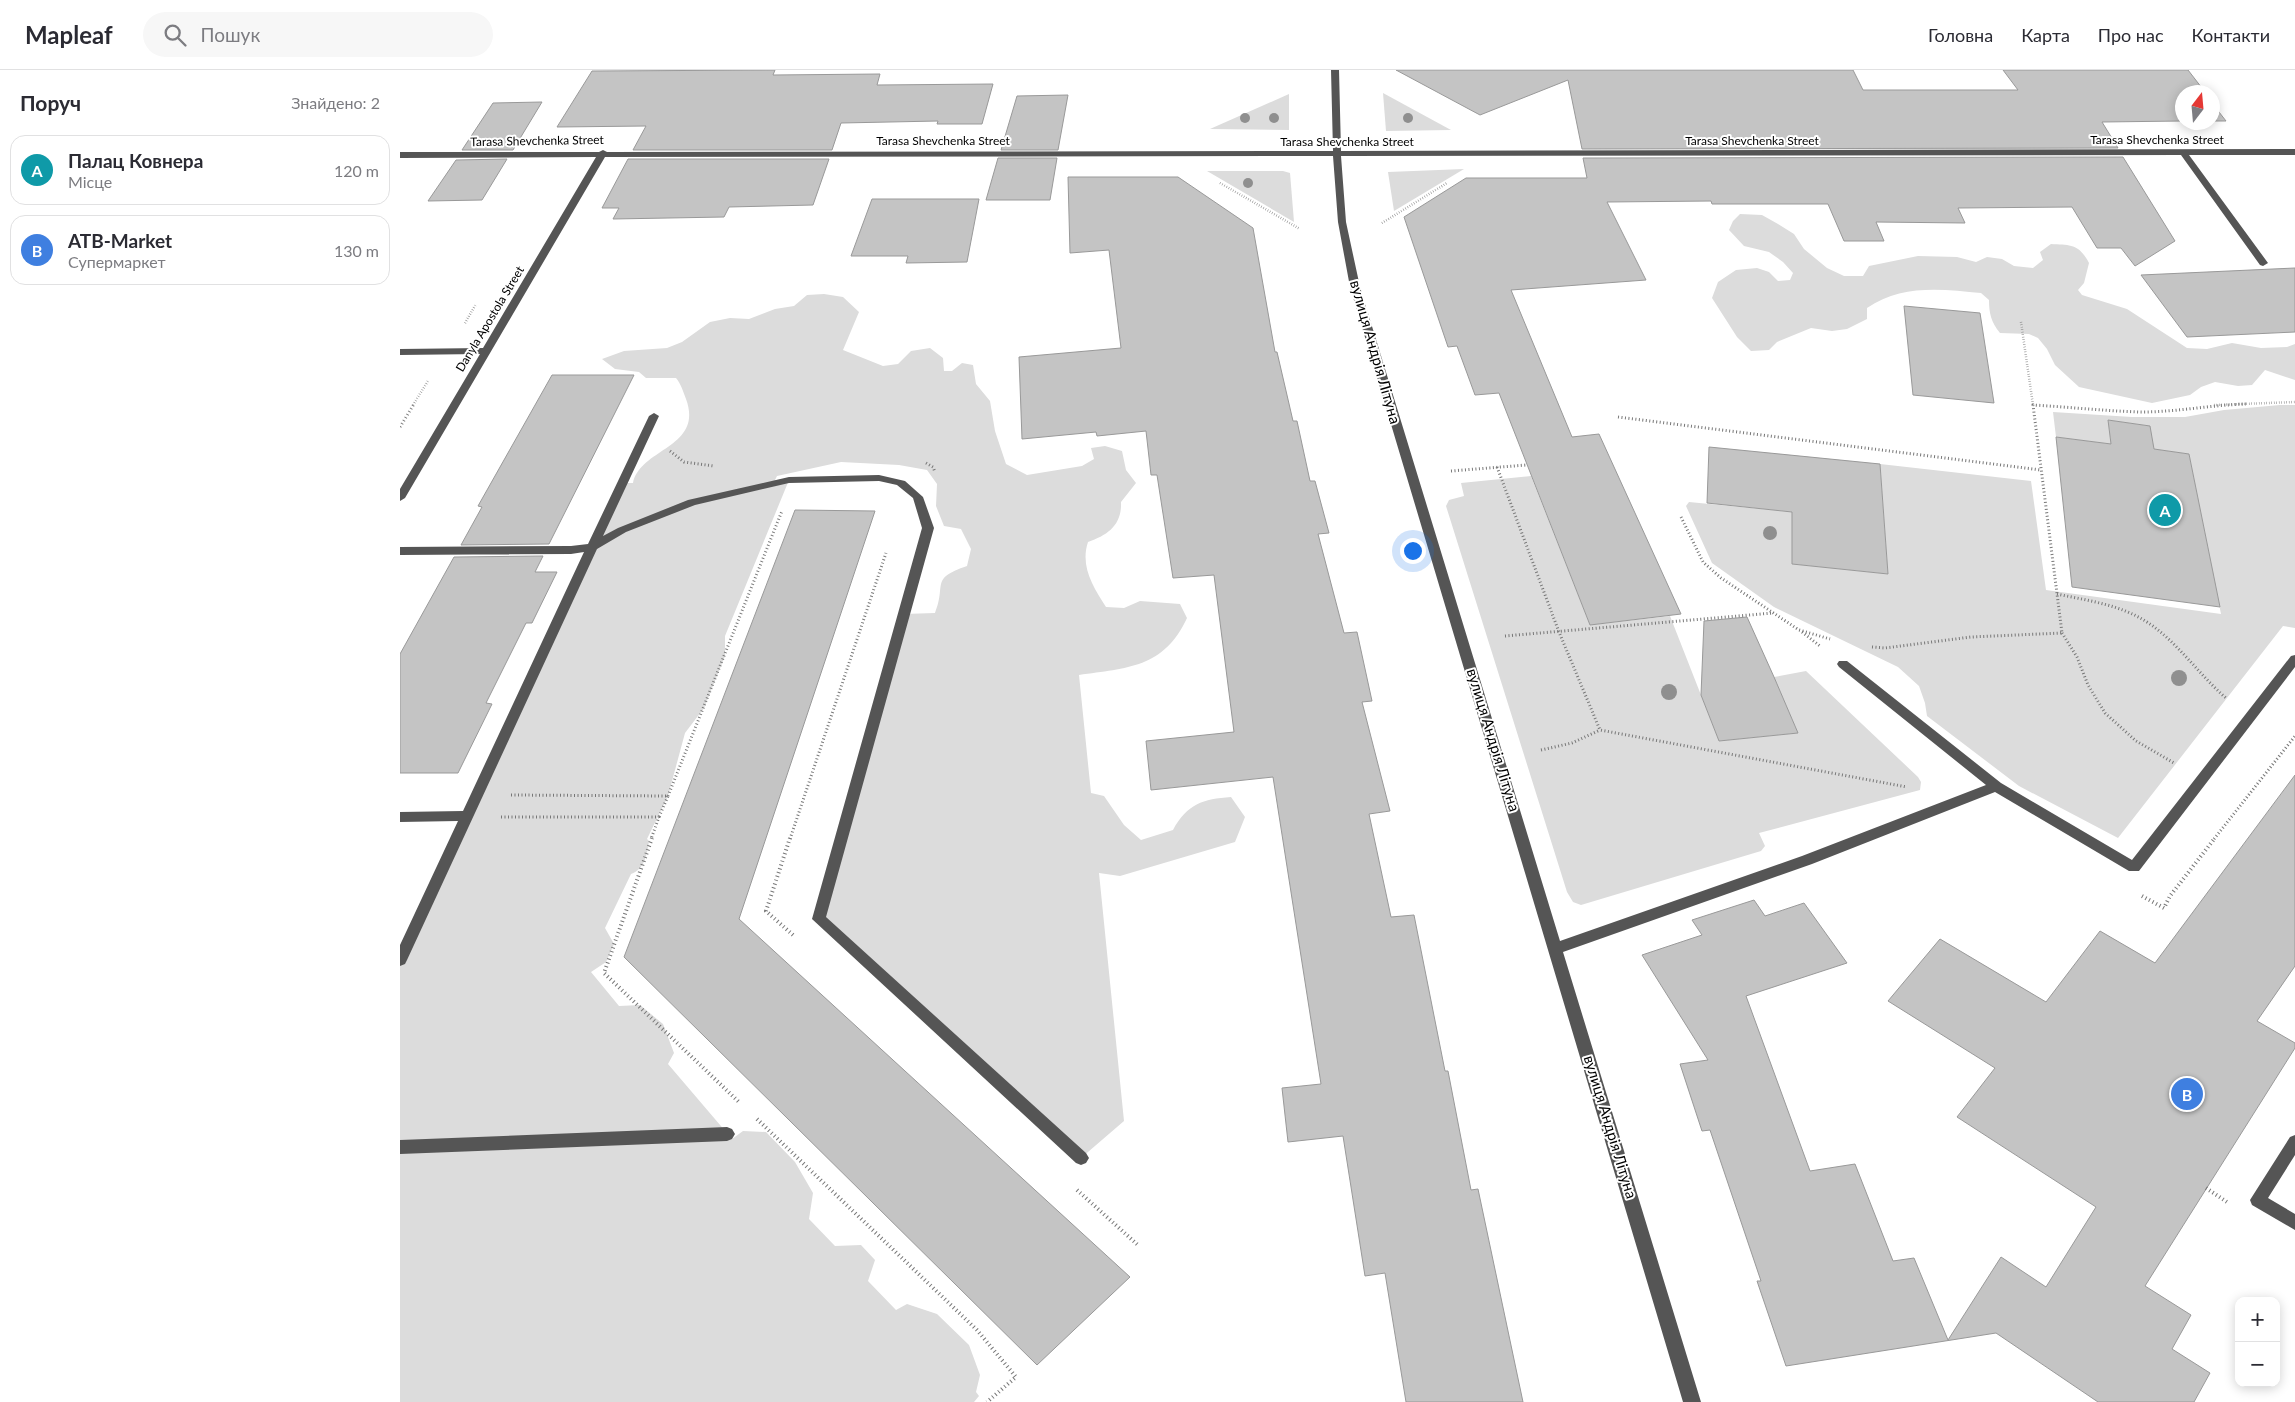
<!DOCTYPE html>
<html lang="uk">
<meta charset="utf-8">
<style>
body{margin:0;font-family:Lato,sans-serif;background:#f7f7f7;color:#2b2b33}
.controls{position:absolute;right:15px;bottom:15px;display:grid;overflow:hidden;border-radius:10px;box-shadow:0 2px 12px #0003}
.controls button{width:45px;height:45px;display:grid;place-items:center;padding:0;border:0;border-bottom:1px solid #e1e1e2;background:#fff;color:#2b2b33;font:25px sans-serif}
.compass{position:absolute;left:1775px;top:15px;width:45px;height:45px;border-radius:50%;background:#fff;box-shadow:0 2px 12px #0003;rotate:16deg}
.you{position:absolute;left:1012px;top:480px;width:18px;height:18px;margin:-12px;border:4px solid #fff;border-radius:50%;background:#1a73e8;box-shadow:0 0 0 8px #1a73e833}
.badge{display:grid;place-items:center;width:32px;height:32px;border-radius:50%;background:#000;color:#fff;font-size:16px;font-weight:700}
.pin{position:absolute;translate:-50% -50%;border:2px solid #fff;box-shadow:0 1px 5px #0006}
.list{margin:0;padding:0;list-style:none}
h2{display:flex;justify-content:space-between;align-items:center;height:65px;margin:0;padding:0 20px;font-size:21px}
h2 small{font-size:16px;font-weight:400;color:#7c7c81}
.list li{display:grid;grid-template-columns:32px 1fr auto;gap:15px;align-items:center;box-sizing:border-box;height:70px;margin:0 10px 10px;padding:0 10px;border:1px solid #e1e1e2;border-radius:15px}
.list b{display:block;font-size:19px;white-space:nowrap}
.list p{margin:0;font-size:16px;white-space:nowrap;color:#7c7c81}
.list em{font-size:16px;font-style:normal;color:#7c7c81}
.icon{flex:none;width:28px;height:28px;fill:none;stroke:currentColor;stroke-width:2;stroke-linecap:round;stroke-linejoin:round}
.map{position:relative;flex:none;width:1895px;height:1332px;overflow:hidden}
header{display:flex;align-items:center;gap:30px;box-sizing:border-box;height:70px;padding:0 25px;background:#fff;border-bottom:1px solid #e1e1e2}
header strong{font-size:24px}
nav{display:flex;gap:28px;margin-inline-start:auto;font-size:18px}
.search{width:350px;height:45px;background:#f7f7f7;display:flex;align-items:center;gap:12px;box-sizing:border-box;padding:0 18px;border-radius:28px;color:#7c7c81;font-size:19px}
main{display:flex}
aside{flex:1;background:#fff}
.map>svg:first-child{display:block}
.green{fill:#dcdcdc}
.building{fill:#c4c4c4;stroke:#999}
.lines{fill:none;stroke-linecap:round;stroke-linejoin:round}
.path-far2{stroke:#777;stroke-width:2.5;stroke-dasharray:0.5 2;stroke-linecap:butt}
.path-far1{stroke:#777;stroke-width:3;stroke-dasharray:1 2.5;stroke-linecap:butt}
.path{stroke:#777;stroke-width:4;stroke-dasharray:1 3;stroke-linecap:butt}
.minor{fill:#555;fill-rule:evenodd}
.tree{fill:#8f8f8f}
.labels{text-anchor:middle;stroke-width:4;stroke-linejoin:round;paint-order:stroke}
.far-street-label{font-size:12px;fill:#000;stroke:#fff}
.street-label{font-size:15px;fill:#000;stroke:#fff}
</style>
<header>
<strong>Mapleaf</strong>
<div class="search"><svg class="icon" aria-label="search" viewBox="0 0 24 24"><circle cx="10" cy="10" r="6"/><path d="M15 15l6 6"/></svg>Пошук</div>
<nav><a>Головна</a><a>Карта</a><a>Про нас</a><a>Контакти</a></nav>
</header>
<main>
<aside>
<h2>Поруч<small>Знайдено: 2</small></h2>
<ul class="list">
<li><span class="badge" style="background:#0f9aa8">A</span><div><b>Палац Ковнера</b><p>Місце</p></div><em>120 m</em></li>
<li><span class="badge" style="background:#3f7fe0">B</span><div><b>ATB-Market</b><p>Супермаркет</p></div><em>130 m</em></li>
</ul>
</aside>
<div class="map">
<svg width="1895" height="1332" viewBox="0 0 1895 1332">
<rect width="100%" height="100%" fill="#fff"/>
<!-- green -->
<g class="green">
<path d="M 983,23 L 1051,60 L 986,61 Z"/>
<path d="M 889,24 L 889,60 L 810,59 Z"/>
<path d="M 1064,99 L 994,141 L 988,102 Z"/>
<path d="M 807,101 L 883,101 L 890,103 L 894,152 Z"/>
<path d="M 1340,144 L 1362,145 L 1378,154 L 1394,164 L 1404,179 L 1427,198 L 1444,206 L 1463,206 L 1469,196 L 1518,186 L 1557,187 L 1576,192 L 1587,187 L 1602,189 L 1614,196 L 1633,198 L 1643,190 L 1640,182 L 1651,174 C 1671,175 1679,174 1689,193 L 1684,213 L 1678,220 L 1682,225 L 1727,239 L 1787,278 L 1807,279 L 1832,273 L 1861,278 L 1887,277 L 1895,274 L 1895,310 L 1865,300 L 1852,315 L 1838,316 L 1815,312 L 1801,317 L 1790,325 L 1752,333 L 1679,317 L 1655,295 L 1647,279 L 1638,268 L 1629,264 L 1600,263 C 1591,252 1589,243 1589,230 L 1581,223 C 1542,219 1501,214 1467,238 L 1467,249 L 1447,259 L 1432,261 L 1411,258 L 1377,272 L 1369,280 L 1351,281 L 1337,267 L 1312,228 L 1318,212 L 1336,200 L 1357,198 L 1369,202 L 1378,211 L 1390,210 L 1393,203 L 1383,192 L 1369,182 L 1344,176 L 1329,160 L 1333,151 Z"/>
<path d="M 424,224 L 443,227 L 459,242 L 443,280 L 483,296 L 498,294 L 511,281 L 530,278 L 543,288 L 544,301 L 552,301 L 562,293 L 573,295 L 576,314 L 590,331 L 595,361 L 606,394 L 627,405 L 682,396 L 694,389 L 691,378 L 705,376 L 722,381 L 726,400 L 736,413 L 721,432 C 722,455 708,465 688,472 C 680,496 693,517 706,537 L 724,538 L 740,531 L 780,534 L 787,548 C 764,598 727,598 679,605 L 691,723 L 704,726 L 724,755 L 741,770 L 773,760 C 787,734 803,729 831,727 L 845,747 L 835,772 L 720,806 L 699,803 L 724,1051 L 681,1088 L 419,849 L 504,544 L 535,543 C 547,514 529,509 567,496 L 571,479 L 561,459 L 544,456 L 536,436 L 537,414 L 527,400 L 499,395 L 441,392 L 377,406 L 375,410 L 389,410 L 325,566 L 325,586 L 304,638 L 285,663 L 268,726 L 247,769 L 249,771 C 247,784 245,799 231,804 L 205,858 L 214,874 L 206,892 L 191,902 L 219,936 L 240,935 L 263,954 L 274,983 L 268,994 L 332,1069 L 343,1061 L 366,1062 L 395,1092 L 413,1123 L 409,1149 L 435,1176 L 461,1175 L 475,1190 L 468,1211 L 496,1240 L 507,1234 L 537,1244 L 569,1275 L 580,1305 L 576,1322 L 579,1326 L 574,1332 L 0,1332 L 0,890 L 222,413 L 233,413 C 240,378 304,378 286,329 C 283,321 281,314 276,308 L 246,308 L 239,302 L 215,299 L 202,289 L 224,281 L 267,278 L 282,272 L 310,252 L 330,248 L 349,249 L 375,239 L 394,236 L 407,225 Z"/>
<path d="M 1880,335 L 1895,335 L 1895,558 L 1883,556 L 1718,768 L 1619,716 L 1527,646 L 1525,633 L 1519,616 L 1498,597 L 1374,537 L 1312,493 L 1286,436 L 1289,432 L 1392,442 L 1392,494 L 1488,504 L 1480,394 L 1631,411 L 1646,520 L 1821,544 L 1789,384 L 1754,379 L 1749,356 L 1708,350 L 1711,374 L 1656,367 L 1653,342 L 1732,347 L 1785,347 L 1824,340 Z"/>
<path d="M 1131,406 L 1190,555 L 1270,546 L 1319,671 L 1398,663 L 1374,607 L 1406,601 L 1518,707 L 1521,712 L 1520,720 L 1359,763 L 1365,776 L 1361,781 L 1181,835 L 1173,832 L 1167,822 L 1046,436 L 1049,430 L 1064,426 L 1061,413 Z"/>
</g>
<!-- building -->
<g class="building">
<path d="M 375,0 L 373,5 L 480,4 L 477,15 L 593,14 L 582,54 L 537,54 L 538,51 L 441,53 L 432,80 L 233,80 L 246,56 L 157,57 L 192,1 Z"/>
<path d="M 996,0 L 1453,0 L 1463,20 L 1618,20 L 1603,0 L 1788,0 L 1805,22 L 1782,22 L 1782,51 L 1702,52 L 1718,78 L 1182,79 L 1168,10 L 1080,45 Z"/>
<path d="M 668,25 L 658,80 L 601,80 L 617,26 Z"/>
<path d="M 142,32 L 113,80 L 62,80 L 93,33 Z"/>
<path d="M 1812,33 L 1826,51 L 1812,51 Z"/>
<path d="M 1723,87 L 1775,171 L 1735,196 L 1721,178 L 1697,178 L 1672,137 L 1558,138 L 1565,153 L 1476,152 L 1484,171 L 1444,171 L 1428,134 L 1312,134 L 1311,131 L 1207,132 L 1246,210 L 1111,220 L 1172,367 L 1199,364 L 1281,544 L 1190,555 L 1099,323 L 1075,325 L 1057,276 L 1048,277 L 1004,147 L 1066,108 L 1187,108 L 1183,88 Z"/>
<path d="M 598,88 L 657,88 L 650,130 L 586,130 Z"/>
<path d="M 107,89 L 82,130 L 28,131 L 56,90 Z"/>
<path d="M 228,89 L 429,89 L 413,135 L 329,137 L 324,147 L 213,149 L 219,138 L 202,138 Z"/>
<path d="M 668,107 L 778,107 L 853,158 L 875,282 L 877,282 L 893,351 L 897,351 L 910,411 L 915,411 L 929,463 L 918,464 L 944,563 L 957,562 L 972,631 L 962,632 L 990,741 L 969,744 L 991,847 L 1014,845 L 1045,1001 L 1048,1001 L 1071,1120 L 1078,1119 L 1123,1332 L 1006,1332 L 985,1203 L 965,1206 L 943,1066 L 888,1072 L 882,1018 L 921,1014 L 873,707 L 751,720 L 746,671 L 834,662 L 814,505 L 773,508 L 757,405 L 751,405 L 746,361 L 697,366 L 696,362 L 622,369 L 619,287 L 721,278 L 709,180 L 670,183 Z"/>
<path d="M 472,129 L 579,129 L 567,192 L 506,193 L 508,186 L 451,186 Z"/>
<path d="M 1895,198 L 1895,262 L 1787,267 L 1741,205 Z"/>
<path d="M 1504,236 L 1580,243 L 1594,333 L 1513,325 Z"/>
<path d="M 152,305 L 234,305 L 149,474 L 61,475 L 82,437 L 78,436 Z"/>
<path d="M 1708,350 L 1750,356 L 1754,379 L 1789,384 L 1820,537 L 1672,517 L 1656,367 L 1711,374 Z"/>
<path d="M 1309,377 L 1480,394 L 1488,504 L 1392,494 L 1392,442 L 1307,433 Z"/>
<path d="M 395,440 L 475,441 L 339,849 L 730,1207 L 637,1295 L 224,887 Z"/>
<path d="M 143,486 L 135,502 L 157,502 L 132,553 L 126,553 L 86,633 L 92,634 L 58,703 L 0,703 L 0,584 L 54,487 Z"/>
<path d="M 1347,547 L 1374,607 L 1398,663 L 1319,671 L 1301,625 L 1304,551 Z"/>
<path d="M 1895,705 L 1895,896 L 1857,951 L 1895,973 L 1895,978 L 1745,1216 L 1791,1245 L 1772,1279 L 1810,1303 L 1794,1332 L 1698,1332 L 1596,1263 L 1386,1296 L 1357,1211 L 1361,1211 L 1310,1060 L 1302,1061 L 1280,994 L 1308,990 L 1242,885 L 1302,865 L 1292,850 L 1354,830 L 1365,846 L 1404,833 L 1447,893 L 1346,926 L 1410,1101 L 1455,1094 L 1493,1191 L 1514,1188 L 1548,1270 L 1601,1187 L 1646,1217 L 1696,1137 L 1557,1047 L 1595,998 L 1488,931 L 1540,869 L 1646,932 L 1700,861 L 1755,893 Z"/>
</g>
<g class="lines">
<!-- path-far2 -->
<g class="path-far2">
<path d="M 820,113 L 900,159"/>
<path d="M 982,153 L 1047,113"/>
<path d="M 1621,252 L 1633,335"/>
<path d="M 65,253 L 76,234"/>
<path d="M 13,335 L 28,311"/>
<path d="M 1814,335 L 1895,332"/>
</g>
<!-- path-far1 -->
<g class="path-far1">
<path d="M 1218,347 L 1641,400"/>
<path d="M 0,357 L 14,334"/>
<path d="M 270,381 L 284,392 L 314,396"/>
<path d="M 526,393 L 533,397 L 535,402"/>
<path d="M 1097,397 L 1159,562 L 1200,660 L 1507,717"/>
<path d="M 1051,401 L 1126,395"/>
<path d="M 1281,447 L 1303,492 L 1321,508 L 1399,560 L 1430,569"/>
<path d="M 1657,524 C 1685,530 1716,534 1742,549 C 1775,568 1797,603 1826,628"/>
<path d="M 1402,562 L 1420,576"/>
<path d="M 1662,563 L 1677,587 L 1688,615 L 1705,643 L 1736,671 L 1774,693"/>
<path d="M 1105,566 L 1373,543"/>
<path d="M 1472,577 L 1485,578 L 1571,567 L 1662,563 L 1633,335 C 1669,337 1705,341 1741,342 C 1777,342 1811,335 1846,334"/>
<path d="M 1141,680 L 1172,673 L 1200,660"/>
<path d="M 111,725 L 268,726 L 259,747"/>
<path d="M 268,726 L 382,441"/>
<path d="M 101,747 L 259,747 L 251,769"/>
<path d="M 390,769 L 486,483"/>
<path d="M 1814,769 L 1895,666"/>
</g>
<!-- path -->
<g class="path">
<path d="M 252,768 L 204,903 L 340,1033"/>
<path d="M 390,768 L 366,841 L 393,865"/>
<path d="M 1742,826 L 1764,838 L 1770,826 L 1815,768"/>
<path d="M 357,1049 L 577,1260 L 616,1307 L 587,1332"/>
<path d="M 1806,1118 L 1827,1132"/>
<path d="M 677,1120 L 739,1176"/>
</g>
<!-- minor -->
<g class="minor">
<path d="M 931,0 L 939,0 L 941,81 L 1895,79 L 1895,85 L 1789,85 L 1868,193 L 1863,196 L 1860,195 L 1781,85 L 941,86 L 946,152 L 960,217 L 1160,871 L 1402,786 L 1586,715 L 1439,597 L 1437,594 L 1439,591 L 1447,591 L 1601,713 L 1732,790 L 1891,586 L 1895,585 L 1895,597 L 1739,801 L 1729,801 L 1595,722 L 1412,794 L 1163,882 L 1301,1332 L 1283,1332 L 950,217 L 938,152 L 933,86 L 205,87 L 5,428 L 0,431 L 0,419 L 80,284 L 0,285 L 0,279 L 83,278 L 196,87 L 0,88 L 0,82 L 199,82 L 203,80 L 207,82 L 933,81 Z"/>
<path d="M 254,343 L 259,346 L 203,466 L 218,458 L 288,430 L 389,407 L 479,405 L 505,411 L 523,427 L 534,458 L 426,847 L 686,1083 L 689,1088 L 686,1093 L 681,1095 L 676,1093 L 412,849 L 522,458 L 513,428 L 497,415 L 479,411 L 389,413 L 295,435 L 226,462 L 197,479 L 7,890 L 5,894 L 0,896 L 0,875 L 58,751 L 0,752 L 0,742 L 63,741 L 184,482 L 171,484 L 0,485 L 0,477 L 171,476 L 188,474 L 249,346 Z"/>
<path d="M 327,1057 L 332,1059 L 335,1064 L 332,1069 L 327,1071 L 0,1084 L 0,1070 Z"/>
<path d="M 1895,1065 L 1895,1085 L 1868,1128 L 1895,1144 L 1895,1160 L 1852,1135 L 1850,1130 L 1890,1067 Z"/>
</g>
</g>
<!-- trees -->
<g class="tree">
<circle cx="845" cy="48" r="5"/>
<circle cx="874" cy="48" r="5"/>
<circle cx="1008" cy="48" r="5"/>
<circle cx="848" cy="113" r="5"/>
<circle cx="1370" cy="463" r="7"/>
<circle cx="1779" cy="608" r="8"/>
<circle cx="1269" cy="622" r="8"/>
</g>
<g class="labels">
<!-- far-street labels -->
<g class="far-street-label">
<text x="1757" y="74">Tarasa Shevchenka Street</text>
<text transform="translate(137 71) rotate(-1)" y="4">Tarasa Shevchenka Street</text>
<text x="543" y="75">Tarasa Shevchenka Street</text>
<text x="1352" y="75">Tarasa Shevchenka Street</text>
<text x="947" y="76">Tarasa Shevchenka Street</text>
<text transform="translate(90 249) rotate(-59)" y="4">Danyla Apostola Street</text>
</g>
<!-- street labels -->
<g class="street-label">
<text transform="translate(975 282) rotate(74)" y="5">вулиця Андрія Літуна</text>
<text transform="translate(1093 670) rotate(73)" y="5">вулиця Андрія Літуна</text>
<text transform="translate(1210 1057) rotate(73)" y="5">вулиця Андрія Літуна</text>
</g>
</g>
</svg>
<div class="controls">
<button>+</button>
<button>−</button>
</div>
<svg class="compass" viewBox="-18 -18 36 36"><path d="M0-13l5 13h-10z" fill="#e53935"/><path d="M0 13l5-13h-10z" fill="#7c7c81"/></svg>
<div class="you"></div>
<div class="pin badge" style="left:1765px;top:440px;background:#0f9aa8">A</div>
<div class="pin badge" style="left:1787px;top:1024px;background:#3f7fe0">B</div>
</div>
</main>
